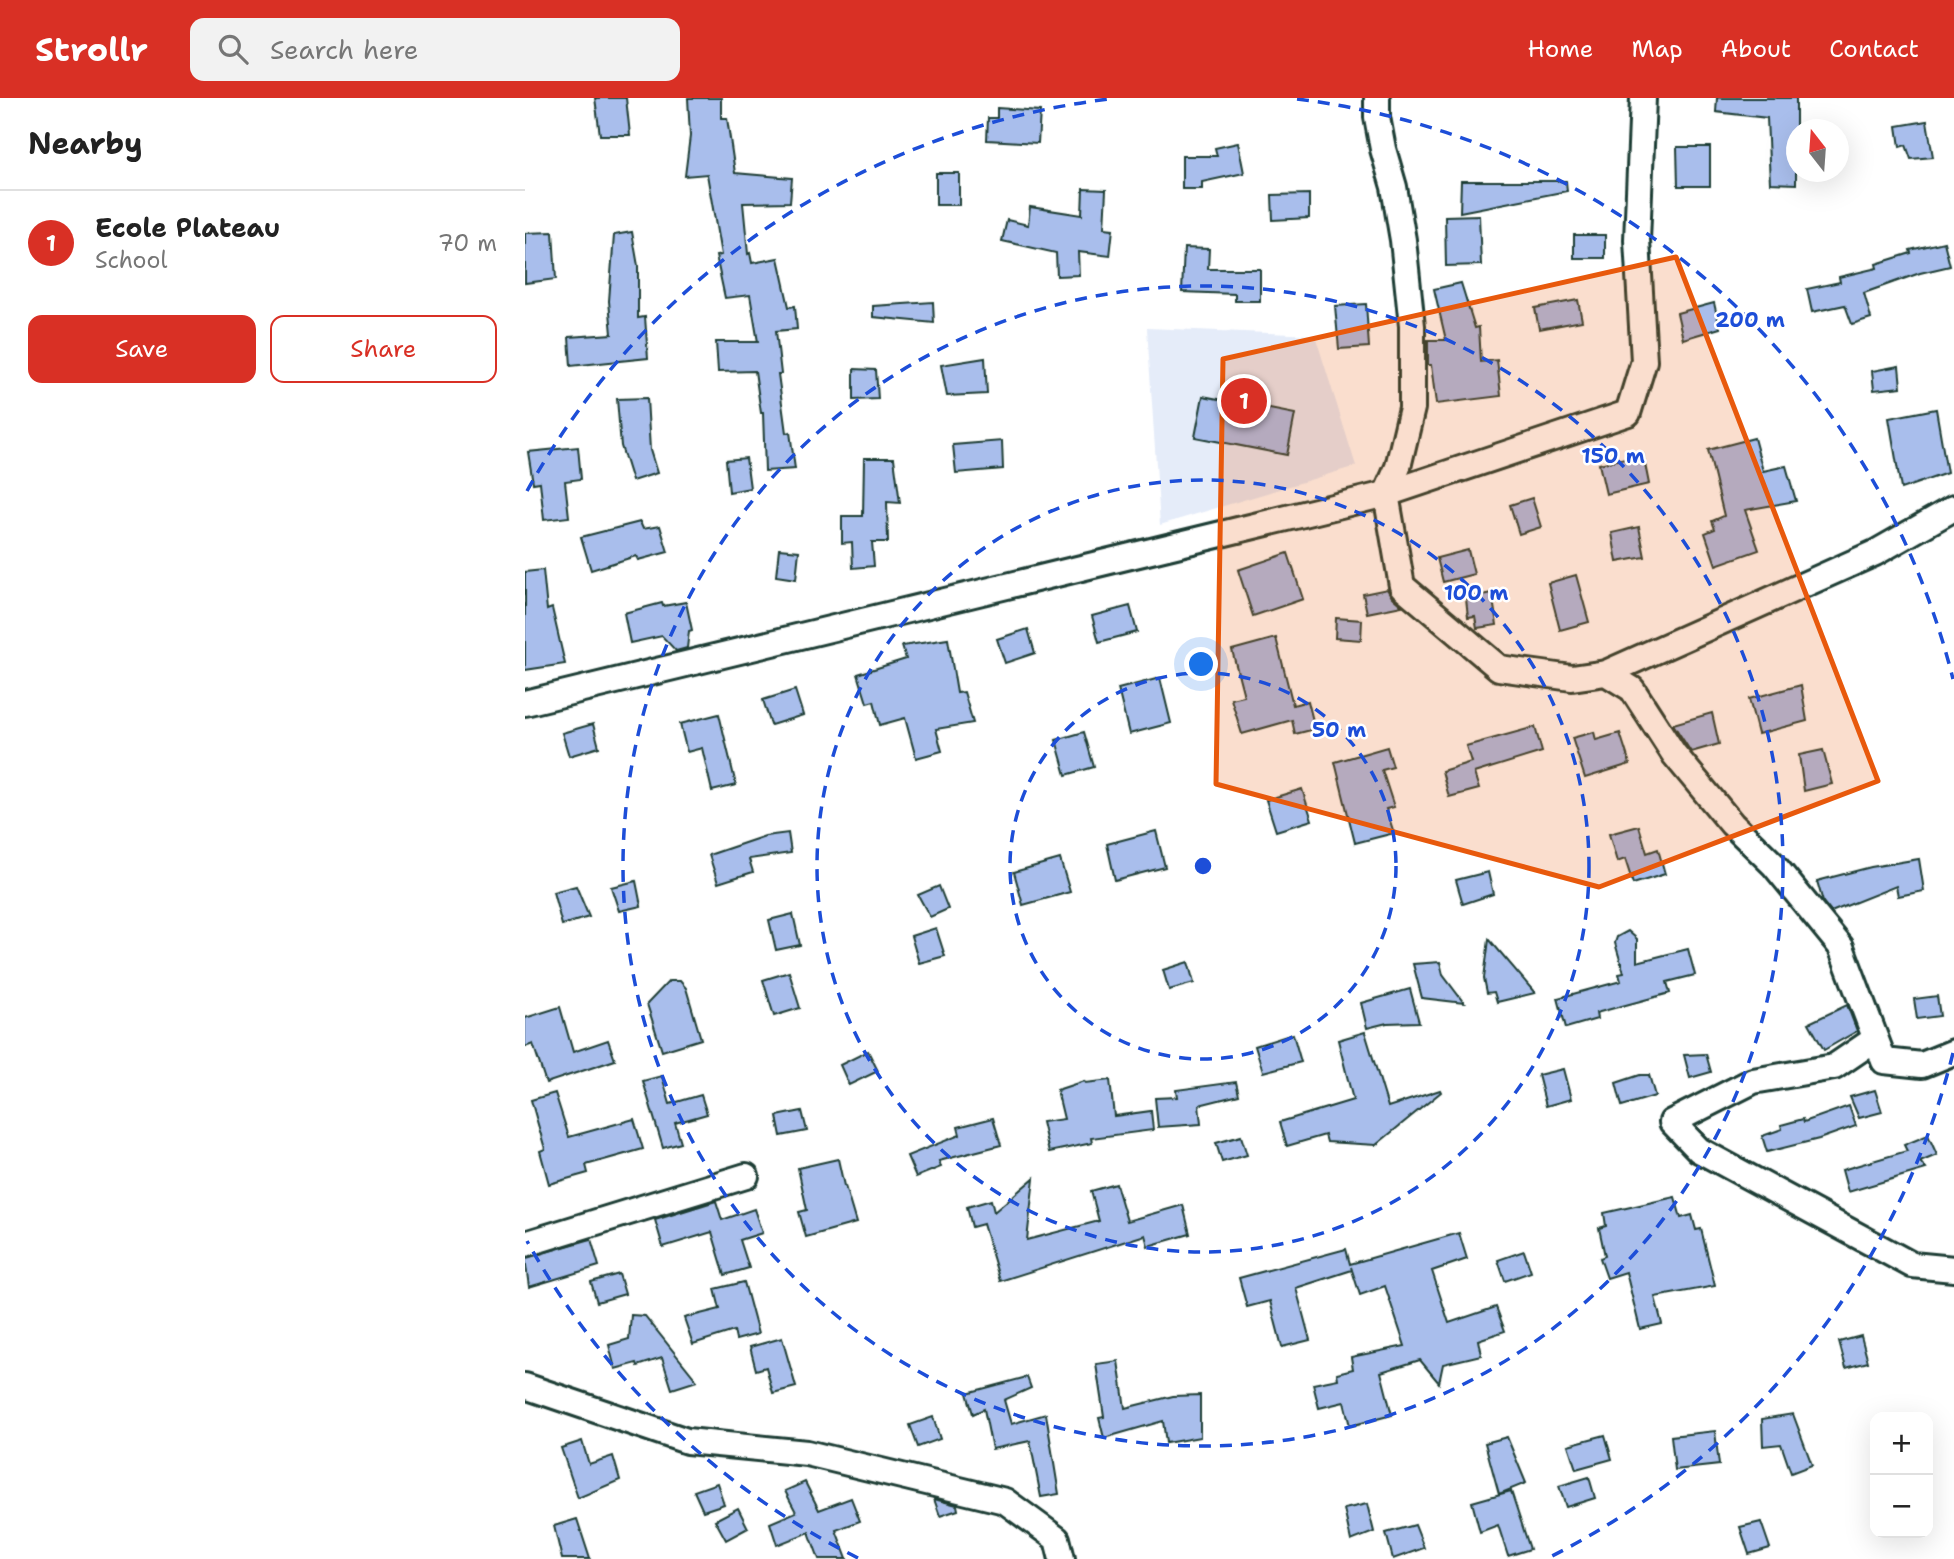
<!DOCTYPE html>
<meta charset="utf-8">
<style>
body{margin:0;font-family:"Shantell Sans",sans-serif;background:#f2f2f2;color:#222}
.controls{position:absolute;right:21px;bottom:21px;display:grid;overflow:hidden;border-radius:14px;box-shadow:0 7px 28px #0002}
.controls button{width:63px;height:63px;display:grid;place-items:center;padding:0;border:0;border-bottom:2px solid #e0e0e0;background:#fff;color:#222;font:35px sans-serif}
.compass{position:absolute;left:1261px;top:21px;width:63px;height:63px;border-radius:50%;background:#fff;box-shadow:0 7px 28px #0002;rotate:343deg}
.you{position:absolute;left:677px;top:567px;width:24px;height:24px;margin:-18px;border:5px solid #fff;border-radius:50%;background:#1a73e8;box-shadow:0 0 0 10px #1a73e833}
.badge{display:grid;place-items:center;width:46px;height:46px;border-radius:50%;background:#d93025;color:#fff;font-size:23px;font-weight:700}
.pin{position:absolute;translate:-50% -50%;border:4px solid #fff;box-shadow:0 2px 7px #0006}
.list{margin:0;padding:0;list-style:none}
h2{display:flex;justify-content:space-between;align-items:center;height:91px;margin:0;padding:0 28px;font-size:30px}
h2 small{font-size:23px;font-weight:400;color:#767676}
.list li{display:grid;grid-template-columns:46px 1fr auto;gap:21px;align-items:center;box-sizing:border-box;height:105px;padding:0 28px;border-top:2px solid #e0e0e0}
.list b{display:block;font-size:26px;white-space:nowrap}
.list p{margin:0;font-size:23px;white-space:nowrap;color:#767676}
.list em{font-size:23px;font-style:normal;color:#767676}
.actions{display:flex;gap:14px;padding:21px 28px}
.actions a{flex:1;padding:16px 0;border:2px solid #d93025;border-radius:14px;text-align:center;font-size:24px;color:#d93025}
.actions .main{background:#d93025;color:#fff}
.icon{flex:none;width:38px;height:38px;fill:none;stroke:currentColor;stroke-width:2;stroke-linecap:round;stroke-linejoin:round}
.map{position:relative;flex:none;width:1429px;height:1461px;overflow:hidden}
header{display:flex;align-items:center;gap:42px;box-sizing:border-box;height:98px;padding:0 35px;background:#d93025;color:#fff}
header strong{font-size:33px}
nav{display:flex;gap:38px;margin-inline-start:auto;font-size:24px}
.search{width:490px;height:63px;background:#f2f2f2;display:flex;align-items:center;gap:18px;box-sizing:border-box;padding:0 24px;border-radius:14px;color:#767676;font-size:26px}
main{display:flex}
aside{flex:1;background:#fff}
.map>svg:first-child{display:block}
.built{fill:#e5ecf9}
.building{fill:#a9beec;stroke:#1f3d34;stroke-width:2}
.lines{fill:none;stroke-linecap:round;stroke-linejoin:round}
.street-casing{stroke:#1f3d34;stroke-width:30}
.street{stroke:#fff;stroke-width:24}
.marked{fill:#e8590c;fill-opacity:0.2;stroke:#e8590c;stroke-width:5;stroke-linejoin:round}
.ring{fill:none;stroke:#1d4ed8;stroke-width:3.5;stroke-dasharray:12 9}
.centre{fill:#1d4ed8;stroke:#fff;stroke-width:3.5}
.ring-label{font-size:21px;text-anchor:middle;font-weight:bold;fill:#1d4ed8;stroke:#fff;stroke-width:5;stroke-linejoin:round;paint-order:stroke}
</style>
<header>
<strong>Strollr</strong>
<div class="search"><svg class="icon" aria-label="search" viewBox="0 0 24 24"><circle cx="10" cy="10" r="6"/><path d="M15 15l6 6"/></svg>Search here</div>
<nav><a>Home</a><a>Map</a><a>About</a><a>Contact</a></nav>
</header>
<main>
<aside>
<h2>Nearby<small></small></h2>
<ul class="list">
<li><span class="badge">1</span><div><b>Ecole Plateau</b><p>School</p></div><em>70 m</em></li>
</ul>
<div class="actions"><a class="main">Save</a><a>Share</a></div>
</aside>
<div class="map">
<svg width="1429" height="1461" viewBox="0 0 1429 1461">
<rect width="100%" height="100%" fill="#fff"/>
<filter id="ink" filterUnits="userSpaceOnUse"><feTurbulence type="fractalNoise" baseFrequency=".0143" numOctaves="2"/><feDisplacementMap in="SourceGraphic" scale="14" xChannelSelector="R" yChannelSelector="G"/><feConvolveMatrix kernelMatrix="1 2 1 2 8 2 1 2 1" color-interpolation-filters="sRGB"/></filter>
<g filter="url(#ink)">
<!-- built -->
<path class="built" d="M 622,230 L 790,237 L 831,368 L 635,427 Z"/>
<!-- building -->
<g class="building">
<path d="M 70,0 L 101,0 L 105,37 L 75,37 Z"/>
<path d="M 163,0 L 196,0 L 196,20 L 202,20 L 210,75 L 267,80 L 265,104 L 218,105 L 223,156 L 225,155 L 227,165 L 253,160 L 264,209 L 270,208 L 272,231 L 251,233 L 256,276 L 253,276 L 261,335 L 265,334 L 270,371 L 240,373 L 238,315 L 236,315 L 230,273 L 193,274 L 191,244 L 233,244 L 225,197 L 200,200 L 191,158 L 196,157 L 182,76 L 160,78 L 165,38 Z"/>
<path d="M 1192,0 L 1271,0 L 1271,86 L 1245,85 L 1242,20 L 1191,14 Z"/>
<path d="M 472,10 L 515,13 L 513,45 L 462,42 L 463,20 L 472,20 Z"/>
<path d="M 1402,23 L 1408,59 L 1386,61 L 1381,47 L 1375,49 L 1372,28 Z"/>
<path d="M 713,45 L 719,75 L 677,84 L 677,91 L 657,91 L 657,58 L 692,58 L 690,50 Z"/>
<path d="M 1152,49 L 1185,49 L 1185,88 L 1153,88 Z"/>
<rect x="411" y="75" width="23" height="32"/>
<path d="M 936,83 L 1041,83 L 1042,93 L 935,114 Z"/>
<path d="M 558,91 L 581,92 L 579,130 L 588,131 L 585,158 L 553,154 L 554,177 L 532,178 L 531,155 L 477,143 L 482,122 L 503,127 L 505,109 L 557,117 Z"/>
<path d="M 784,96 L 784,120 L 748,122 L 747,97 Z"/>
<path d="M 954,117 L 956,167 L 921,168 L 920,118 Z"/>
<path d="M 28,134 L 31,181 L 0,185 L 0,135 Z"/>
<path d="M 107,134 L 113,168 L 113,220 L 120,219 L 123,260 L 46,268 L 44,239 L 87,236 L 84,203 L 89,137 Z"/>
<rect x="1049" y="137" width="31" height="23"/>
<path d="M 1419,144 L 1425,168 L 1395,175 L 1339,195 L 1346,220 L 1327,226 L 1320,207 L 1287,214 L 1282,191 L 1315,184 L 1314,179 L 1352,170 L 1351,166 L 1386,155 L 1385,152 Z"/>
<path d="M 659,150 L 684,151 L 683,171 L 735,171 L 735,203 L 710,203 L 710,196 L 657,194 Z"/>
<path d="M 936,185 L 950,230 L 954,229 L 956,264 L 972,262 L 976,298 L 911,306 L 906,267 L 903,267 L 903,242 L 921,242 L 909,191 Z"/>
<path d="M 1053,202 L 1057,223 L 1014,231 L 1010,210 Z"/>
<path d="M 408,204 L 409,225 L 348,219 L 348,208 Z"/>
<path d="M 1189,205 L 1195,230 L 1158,241 L 1152,215 Z"/>
<path d="M 841,206 L 844,249 L 814,251 L 810,208 Z"/>
<path d="M 460,260 L 462,296 L 422,298 L 416,267 Z"/>
<path d="M 1374,268 L 1376,289 L 1349,292 L 1347,273 Z"/>
<path d="M 329,271 L 351,272 L 353,301 L 329,302 Z"/>
<path d="M 678,298 L 770,316 L 762,357 L 670,339 Z"/>
<path d="M 122,300 L 125,352 L 132,375 L 107,383 L 96,348 L 92,301 Z"/>
<path d="M 1411,311 L 1422,375 L 1376,391 L 1364,320 Z"/>
<path d="M 1229,340 L 1238,373 L 1261,368 L 1271,403 L 1220,412 L 1234,452 L 1191,467 L 1180,435 L 1190,431 L 1187,423 L 1199,418 L 1183,352 Z"/>
<path d="M 477,343 L 478,371 L 431,375 L 428,347 Z"/>
<path d="M 53,349 L 56,381 L 40,383 L 44,419 L 19,422 L 15,384 L 8,385 L 3,354 Z"/>
<path d="M 1118,356 L 1124,386 L 1081,396 L 1074,366 Z"/>
<path d="M 221,360 L 225,390 L 204,394 L 201,362 Z"/>
<path d="M 339,360 L 369,360 L 375,405 L 362,404 L 363,444 L 347,444 L 349,468 L 328,470 L 327,444 L 317,445 L 317,418 L 338,418 Z"/>
<path d="M 1007,400 L 1016,429 L 994,436 L 985,407 Z"/>
<path d="M 115,424 L 118,431 L 135,428 L 143,454 L 113,462 L 111,458 L 66,472 L 56,439 Z"/>
<path d="M 1114,429 L 1120,459 L 1092,464 L 1087,435 Z"/>
<path d="M 254,451 L 274,453 L 271,481 L 251,478 Z"/>
<path d="M 943,452 L 949,476 L 918,484 L 912,460 Z"/>
<path d="M 763,455 L 778,501 L 728,518 L 713,472 Z"/>
<path d="M 18,472 L 22,512 L 27,510 L 40,566 L 0,572 L 0,474 Z"/>
<path d="M 1051,477 L 1064,524 L 1035,532 L 1023,485 Z"/>
<path d="M 862,491 L 867,499 L 877,508 L 842,515 L 838,496 Z"/>
<path d="M 967,495 L 972,527 L 952,530 L 950,518 L 943,519 L 941,500 Z"/>
<path d="M 161,504 L 167,532 L 164,533 L 162,550 L 151,553 L 137,538 L 105,545 L 99,515 L 137,505 L 138,508 Z"/>
<path d="M 605,508 L 612,534 L 574,544 L 567,518 Z"/>
<path d="M 811,520 L 837,522 L 836,542 L 810,540 Z"/>
<path d="M 503,531 L 510,555 L 480,565 L 472,541 Z"/>
<path d="M 751,540 L 768,607 L 783,603 L 790,631 L 770,636 L 767,622 L 717,636 L 706,601 L 719,598 L 707,552 Z"/>
<path d="M 423,541 L 432,595 L 439,594 L 448,625 L 411,631 L 417,653 L 391,660 L 380,620 L 355,627 L 349,603 L 342,605 L 333,576 L 381,561 L 377,548 Z"/>
<path d="M 635,580 L 646,625 L 604,636 L 593,591 Z"/>
<path d="M 1276,587 L 1282,623 L 1233,636 L 1224,601 Z"/>
<path d="M 270,592 L 278,617 L 246,627 L 238,602 Z"/>
<path d="M 1187,615 L 1194,646 L 1166,654 L 1148,626 Z"/>
<path d="M 194,616 L 211,687 L 187,693 L 177,650 L 162,654 L 155,626 Z"/>
<path d="M 68,626 L 74,649 L 44,658 L 37,635 Z"/>
<path d="M 1010,629 L 1017,654 L 949,675 L 954,691 L 924,699 L 917,673 L 946,664 L 941,648 Z"/>
<path d="M 559,634 L 569,669 L 541,677 L 531,642 Z"/>
<path d="M 1069,634 L 1071,642 L 1095,635 L 1105,666 L 1060,680 L 1047,640 Z"/>
<path d="M 862,649 L 868,669 L 857,672 L 869,709 L 861,711 L 869,735 L 830,745 L 810,664 Z"/>
<path d="M 1298,652 L 1307,686 L 1279,693 L 1274,657 Z"/>
<path d="M 777,691 L 787,722 L 751,733 L 741,702 Z"/>
<path d="M 1114,728 L 1122,755 L 1133,751 L 1140,776 L 1108,786 L 1100,761 L 1092,764 L 1084,736 Z"/>
<path d="M 631,733 L 640,769 L 590,782 L 582,746 Z"/>
<path d="M 263,735 L 266,755 L 224,761 L 228,774 L 193,785 L 184,757 L 240,738 Z"/>
<path d="M 535,761 L 545,794 L 498,807 L 489,774 Z"/>
<path d="M 1394,761 L 1399,793 L 1373,798 L 1371,788 L 1306,814 L 1298,804 L 1292,783 L 1346,769 Z"/>
<path d="M 963,774 L 968,796 L 938,806 L 931,782 Z"/>
<path d="M 111,783 L 116,808 L 94,813 L 86,789 Z"/>
<path d="M 51,788 L 64,819 L 37,827 L 28,794 Z"/>
<path d="M 414,788 L 423,811 L 405,819 L 393,797 Z"/>
<path d="M 268,816 L 275,847 L 251,852 L 244,822 Z"/>
<path d="M 411,830 L 420,858 L 394,865 L 386,838 Z"/>
<path d="M 1103,833 L 1112,841 L 1112,864 L 1163,851 L 1170,877 L 1142,884 L 1145,895 L 1071,915 L 1072,921 L 1041,930 L 1033,900 L 1096,883 L 1094,876 L 1099,875 L 1090,845 L 1092,839 Z"/>
<path d="M 964,841 L 1010,895 L 972,904 L 969,894 L 962,895 L 959,880 Z"/>
<path d="M 663,864 L 669,885 L 644,892 L 638,872 Z"/>
<path d="M 915,864 L 918,877 L 939,905 L 897,900 L 888,866 Z"/>
<path d="M 264,874 L 275,910 L 249,918 L 238,882 Z"/>
<path d="M 144,883 L 155,883 L 161,890 L 176,941 L 137,953 L 122,906 Z"/>
<path d="M 885,891 L 894,924 L 862,925 L 842,930 L 836,905 Z"/>
<path d="M 1412,898 L 1415,918 L 1392,921 L 1389,901 Z"/>
<path d="M 1322,907 L 1332,933 L 1299,952 L 1284,925 Z"/>
<path d="M 35,909 L 48,954 L 83,942 L 90,962 L 21,985 L 8,946 L 0,949 L 0,920 Z"/>
<path d="M 840,934 L 863,1009 L 915,992 L 916,994 L 851,1047 L 802,1044 L 800,1037 L 762,1048 L 755,1024 L 828,1002 L 813,942 Z"/>
<path d="M 768,936 L 776,964 L 738,974 L 730,948 Z"/>
<path d="M 343,953 L 353,973 L 324,987 L 315,967 Z"/>
<path d="M 1181,956 L 1186,974 L 1165,980 L 1159,957 Z"/>
<path d="M 1038,971 L 1046,1001 L 1021,1008 L 1013,977 Z"/>
<path d="M 1115,977 L 1124,977 L 1130,998 L 1097,1008 L 1091,985 Z"/>
<path d="M 137,978 L 145,1006 L 176,997 L 182,1016 L 150,1025 L 156,1045 L 138,1050 L 118,983 Z"/>
<path d="M 585,982 L 589,1018 L 626,1013 L 628,1032 L 566,1040 L 567,1045 L 524,1054 L 517,1024 L 539,1021 L 532,992 L 559,983 L 560,985 Z"/>
<path d="M 711,984 L 714,997 L 674,1007 L 676,1026 L 633,1029 L 630,1000 L 652,999 L 651,992 Z"/>
<path d="M 1350,992 L 1357,1014 L 1334,1020 L 1325,999 Z"/>
<path d="M 30,995 L 44,1039 L 109,1021 L 118,1051 L 61,1067 L 63,1075 L 24,1086 L 15,1053 L 20,1051 L 6,1002 Z"/>
<path d="M 1324,1008 L 1331,1028 L 1294,1041 L 1242,1054 L 1237,1038 L 1257,1031 L 1256,1027 L 1278,1021 L 1279,1024 Z"/>
<path d="M 277,1013 L 282,1033 L 256,1038 L 252,1018 Z"/>
<path d="M 468,1020 L 476,1047 L 414,1063 L 416,1069 L 391,1079 L 382,1058 L 435,1037 L 433,1029 Z"/>
<path d="M 1403,1037 L 1412,1057 L 1395,1064 L 1401,1071 L 1323,1094 L 1317,1072 L 1382,1053 L 1379,1047 Z"/>
<path d="M 716,1038 L 722,1057 L 697,1064 L 691,1045 Z"/>
<path d="M 313,1061 L 319,1088 L 320,1088 L 331,1125 L 281,1139 L 274,1114 L 282,1112 L 273,1070 Z"/>
<path d="M 509,1080 L 502,1142 L 574,1123 L 566,1093 L 591,1086 L 602,1123 L 658,1107 L 665,1136 L 623,1148 L 620,1137 L 475,1183 L 458,1126 L 447,1129 L 442,1109 L 466,1102 L 469,1114 Z"/>
<path d="M 1150,1099 L 1156,1120 L 1167,1117 L 1171,1132 L 1176,1131 L 1190,1188 L 1130,1199 L 1137,1226 L 1115,1231 L 1101,1174 L 1082,1180 L 1075,1160 L 1080,1158 L 1074,1130 L 1081,1128 L 1079,1115 Z"/>
<path d="M 191,1103 L 197,1122 L 229,1111 L 237,1135 L 215,1142 L 224,1170 L 200,1177 L 187,1134 L 138,1149 L 130,1122 Z"/>
<path d="M 934,1135 L 942,1161 L 907,1173 L 924,1225 L 971,1209 L 980,1233 L 953,1242 L 956,1257 L 918,1266 L 914,1285 L 895,1262 L 856,1274 L 867,1317 L 825,1328 L 819,1304 L 794,1310 L 788,1286 L 813,1281 L 812,1275 L 828,1271 L 826,1259 L 880,1248 L 860,1188 L 835,1197 L 826,1169 L 827,1172 L 771,1190 L 785,1242 L 757,1249 L 745,1203 L 722,1209 L 714,1180 L 821,1151 L 825,1166 Z"/>
<path d="M 66,1141 L 74,1168 L 4,1189 L 0,1160 Z"/>
<path d="M 999,1153 L 1006,1174 L 980,1183 L 973,1162 Z"/>
<path d="M 94,1176 L 100,1196 L 72,1204 L 66,1184 Z"/>
<path d="M 219,1184 L 233,1236 L 211,1242 L 209,1233 L 168,1246 L 159,1220 L 195,1211 L 190,1191 Z"/>
<path d="M 106,1217 L 120,1218 L 172,1283 L 147,1291 L 137,1260 L 113,1268 L 112,1265 L 90,1271 L 84,1247 L 104,1241 Z"/>
<path d="M 1336,1238 L 1343,1264 L 1321,1270 L 1314,1244 Z"/>
<path d="M 257,1240 L 271,1289 L 248,1295 L 241,1269 L 231,1272 L 225,1249 Z"/>
<path d="M 593,1263 L 600,1310 L 648,1298 L 675,1297 L 675,1339 L 641,1345 L 638,1323 L 579,1340 L 574,1320 L 579,1319 L 571,1266 Z"/>
<path d="M 502,1279 L 506,1290 L 479,1302 L 486,1326 L 521,1316 L 534,1396 L 516,1399 L 505,1343 L 467,1351 L 459,1311 L 448,1316 L 442,1295 Z"/>
<path d="M 1268,1316 L 1287,1367 L 1266,1375 L 1256,1346 L 1238,1348 L 1237,1321 Z"/>
<path d="M 408,1319 L 415,1341 L 393,1349 L 385,1327 Z"/>
<path d="M 1190,1333 L 1194,1367 L 1150,1372 L 1146,1338 Z"/>
<path d="M 1080,1337 L 1087,1361 L 1051,1371 L 1043,1347 Z"/>
<path d="M 982,1339 L 1001,1385 L 974,1396 L 960,1345 Z"/>
<path d="M 57,1343 L 64,1366 L 88,1358 L 95,1382 L 53,1400 L 36,1350 Z"/>
<path d="M 1064,1379 L 1070,1400 L 1041,1409 L 1034,1388 Z"/>
<path d="M 280,1384 L 294,1412 L 326,1400 L 335,1423 L 311,1432 L 322,1461 L 294,1461 L 284,1434 L 252,1447 L 245,1425 L 271,1414 L 260,1393 Z"/>
<path d="M 192,1385 L 199,1406 L 178,1413 L 169,1393 Z"/>
<path d="M 986,1393 L 1005,1451 L 983,1458 L 973,1427 L 955,1434 L 947,1404 Z"/>
<path d="M 409,1401 L 432,1407 L 433,1412 L 415,1418 Z"/>
<path d="M 842,1406 L 849,1434 L 826,1443 L 819,1411 Z"/>
<path d="M 213,1410 L 223,1430 L 201,1442 L 190,1422 Z"/>
<path d="M 52,1421 L 65,1461 L 37,1461 L 29,1428 Z"/>
<path d="M 1236,1424 L 1245,1450 L 1224,1456 L 1215,1429 Z"/>
<path d="M 890,1427 L 899,1450 L 868,1461 L 861,1435 Z"/>
</g>
<g class="lines">
<!-- street casing -->
<g class="street-casing">
<g id="street">
<path d="M 852,0 L 852,19 L 858,51 L 869,89 L 878,142 L 887,228 L 887,310 L 873,369 L 861,396 L 877,488 L 974,570 L 1047,580 L 1081,575 L 1107,591 L 1149,656 L 1207,726 L 1249,767 L 1316,849 L 1359,963 L 1397,967 L 1429,954"/>
<path d="M 1081,575 L 1350,455 L 1429,410"/>
<path d="M 0,605 L 861,396 L 1103,315 L 1119,263 L 1112,142 L 1118,0"/>
<path d="M 1350,941 L 1309,969 L 1228,983 L 1147,1024 L 1174,1052 L 1387,1167 L 1429,1171"/>
<path d="M 0,1146 L 221,1078"/>
<path d="M 0,1288 L 162,1343 L 282,1355 L 480,1403 L 532,1441 L 537,1461"/>
</g>
</g>
<!-- street -->
<use href="#street" class="street"/>
</g>
</g>
<!-- marked area -->
<path class="marked" d="M 1151,159 L 1353,683 L 1074,789 L 691,686 L 698,261 Z"/>
<!-- distance rings -->
<g class="ring">
<circle cx="678" cy="768" r="193"/>
<circle cx="678" cy="768" r="386"/>
<circle cx="678" cy="768" r="580"/>
<path d="M1428 955A773 773 0 0 1 1023 1460M333 1460A773 773 0 0 1 2 1143M2 393A773 773 0 0 1 584 1M772 1A773 773 0 0 1 1428 581"/>
</g>
<circle cx="678" cy="768" r="10" class="centre"/>
<g class="ring-label">
<text x="1225" y="229">200 m</text>
<text x="1088" y="365">150 m</text>
<text x="951" y="502">100 m</text>
<text x="814" y="639">50 m</text>
</g>
</svg>
<div class="controls">
<button>+</button>
<button>−</button>
</div>
<svg class="compass" viewBox="-18 -18 36 36"><path d="M0-13l5 13h-10z" fill="#e53935"/><path d="M0 13l5-13h-10z" fill="#767676"/></svg>
<div class="you"></div>
<div class="pin badge" style="left:719px;top:303px">1</div>
</div>
</main>
